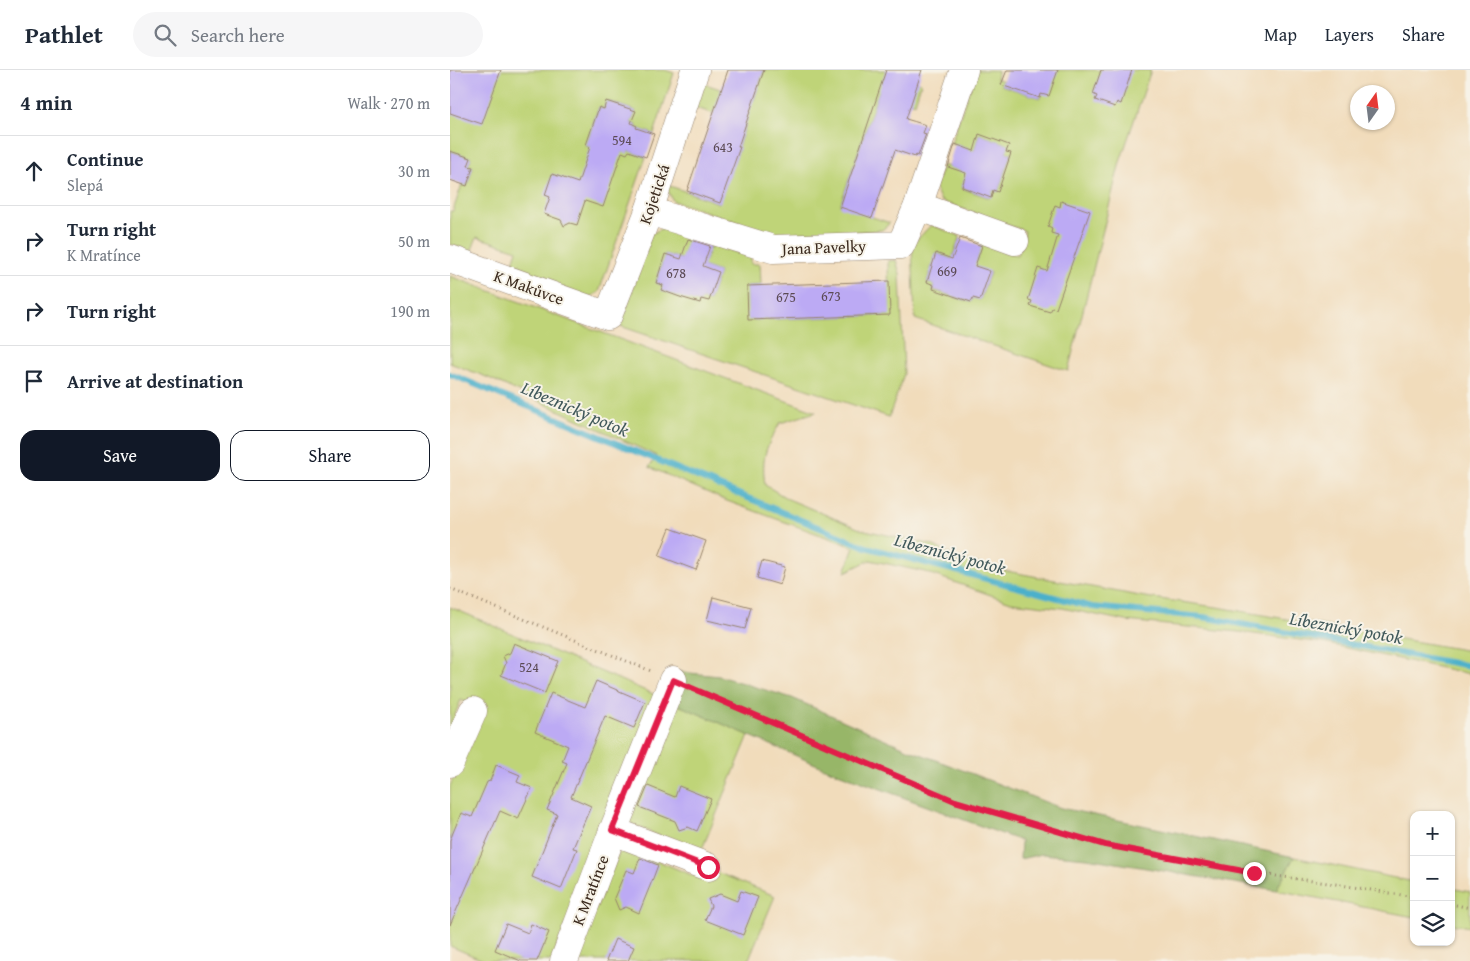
<!DOCTYPE html>
<meta charset="utf-8">
<style>
body{margin:0;font-family:"Gentium Book Plus",serif;background:#f6f6f7;color:#1f2937}
.controls{position:absolute;right:15px;bottom:15px;display:grid;overflow:hidden;border-radius:10px;box-shadow:0 1px 4px #0004}
.controls button{width:45px;height:45px;display:grid;place-items:center;padding:0;border:0;border-bottom:1px solid #e0e1e3;background:#fff;color:#1f2937;font:25px sans-serif}
.compass{position:absolute;left:900px;top:15px;width:45px;height:45px;border-radius:50%;background:#fff;box-shadow:0 1px 4px #0004;rotate:14deg}
.stop{position:absolute;width:15px;height:15px;margin:-11px;border:4px solid #e11d48;border-radius:50%;background:#fff}
.stop.end{background:#e11d48;border-color:#fff;box-shadow:0 1px 5px #0008}
.list{margin:0;padding:0;list-style:none}
h2{display:flex;justify-content:space-between;align-items:center;height:65px;margin:0;padding:0 20px;font-size:21px}
h2 small{font-size:16px;font-weight:400;color:#747a83}
.list li{display:grid;grid-template-columns:32px 1fr auto;gap:15px;align-items:center;box-sizing:border-box;height:70px;padding:0 20px;border-top:1px solid #e0e1e3}
.list b{display:block;font-size:19px;white-space:nowrap}
.list p{margin:0;font-size:16px;white-space:nowrap;color:#747a83}
.list em{font-size:16px;font-style:normal;color:#747a83}
.actions{display:flex;gap:10px;padding:15px 20px}
.actions a{flex:1;padding:11px 0;border:1px solid #111827;border-radius:15px;text-align:center;font-size:18px;color:#111827}
.actions .main{background:#111827;color:#fff}
.icon{flex:none;width:28px;height:28px;fill:none;stroke:currentColor;stroke-width:2;stroke-linecap:round;stroke-linejoin:round}
.map{position:relative;flex:none;width:1020px;height:891px;overflow:hidden}
header{display:flex;align-items:center;gap:30px;box-sizing:border-box;height:70px;padding:0 25px;background:#fff;border-bottom:1px solid #e0e1e3}
header strong{font-size:24px}
nav{display:flex;gap:28px;margin-inline-start:auto;font-size:18px}
.search{width:350px;height:45px;background:#f6f6f7;display:flex;align-items:center;gap:12px;box-sizing:border-box;padding:0 18px;border-radius:28px;color:#747a83;font-size:19px}
main{display:flex}
aside{flex:1;background:#fff}
.map>svg:first-child{display:block}
.green{fill:#bfd478;stroke:#7d7f4b}
.forest{fill:#97b668;stroke:#697043}
.lines{fill:none;stroke-linecap:round;stroke-linejoin:round}
.stream{stroke:#4cb0cb;stroke-width:6}
.building{fill:#bcaaf4}
.minor-casing{stroke:#96836c;stroke-width:29}
.path{stroke:#96836c;stroke-width:3;stroke-dasharray:1 4;stroke-linecap:butt}
.minor{stroke:#fff;stroke-width:28}
.route{stroke:#e11d48;stroke-width:6}
.labels{text-anchor:middle;stroke-width:4;stroke-linejoin:round;paint-order:stroke}
.number-label{font-size:14px;fill:#5b4a54}
.street-label{font-size:16px;fill:#3b2a1e;stroke:#f7f3e8}
.water-label{font-size:18px;font-style:italic;fill:#41595b;stroke:#f7f3e8}
</style>
<header>
<strong>Pathlet</strong>
<div class="search"><svg class="icon" aria-label="search" viewBox="0 0 24 24"><circle cx="10" cy="10" r="6"/><path d="M15 15l6 6"/></svg>Search here</div>
<nav><a>Map</a><a>Layers</a><a>Share</a></nav>
</header>
<main>
<aside>
<h2>4 min<small>Walk · 270 m</small></h2>
<ul class="list">
<li><svg class="icon" aria-label="ahead" viewBox="0 0 24 24"><path d="M12 20V5M6 11l6-6 6 6"/></svg><div><b>Continue</b><p>Slepá</p></div><em>30 m</em></li>
<li><svg class="icon" aria-label="right" viewBox="0 0 24 24"><path d="M7 20v-9h11M14 6l5 5-5 5"/></svg><div><b>Turn right</b><p>K Mratínce</p></div><em>50 m</em></li>
<li><svg class="icon" aria-label="right" viewBox="0 0 24 24"><path d="M7 20v-9h11M14 6l5 5-5 5"/></svg><div><b>Turn right</b></div><em>190 m</em></li>
<li><svg class="icon" aria-label="arrive" viewBox="0 0 24 24"><path d="M6 21V4h12l-3 4 3 4H6"/></svg><div><b>Arrive at destination</b></div></li>
</ul>
<div class="actions"><a class="main">Save</a><a>Share</a></div>
</aside>
<div class="map">
<svg width="1020" height="891" viewBox="0 0 1020 891">
<rect width="100%" height="100%" fill="#f7f3e8"/>
<filter id="ink" filterUnits="userSpaceOnUse"><feTurbulence type="fractalNoise" baseFrequency=".02" numOctaves="2"/><feDisplacementMap in="SourceGraphic" scale="10" xChannelSelector="R" yChannelSelector="G"/><feConvolveMatrix kernelMatrix="1 2 1 2 8 2 1 2 1" color-interpolation-filters="sRGB"/></filter>
<filter id="wash" filterUnits="userSpaceOnUse"><feTurbulence type="fractalNoise" baseFrequency=".0096" numOctaves="4" result="noise"/><feDisplacementMap in="SourceGraphic" scale="20" xChannelSelector="R" yChannelSelector="G"/><feGaussianBlur stdDeviation="1.12" result="paint"/><feColorMatrix in="noise" values="0 0 0 0 0 0 0 0 0 0 0 0 0 0 0 0 0 1.4 0 .05"/><feComposite in="paint" operator="in"/></filter>
<g filter="url(#wash)">
<rect width="100%" height="100%" fill="#f1dcbb"/>
<!-- green -->
<g class="green">
<path d="M 51,0 L 192,0 L 198,2 L 199,0 L 215,0 L 224,3 L 204,64 L 186,58 L 187,55 L 181,53 L 186,41 L 157,31 L 154,39 L 149,37 L 136,76 L 172,82 L 179,81 L 196,87 L 149,222 L 138,228 L 61,199 L 67,180 L 27,167 L 21,182 L 0,174 L 0,141 L 3,141 L 12,114 L 17,116 L 23,97 L 18,96 L 21,88 L 0,81 L 0,31 Z"/>
<path d="M 314,0 L 436,0 L 471,13 L 465,33 L 429,21 L 390,136 L 440,153 L 432,160 L 421,161 L 325,164 L 223,131 L 216,117 L 217,115 L 269,133 L 289,79 L 288,77 L 296,54 L 243,37 L 252,13 L 304,30 Z"/>
<path d="M 526,0 L 548,0 L 546,8 L 553,11 L 551,15 L 590,28 L 608,0 L 701,0 L 670,92 L 618,301 L 465,249 L 462,175 L 481,155 L 510,166 L 503,185 L 505,190 L 486,183 L 477,212 L 484,215 L 483,220 L 521,232 L 523,228 L 530,230 L 540,202 L 521,195 L 526,192 L 532,174 L 568,185 L 575,161 L 491,131 L 485,118 L 493,95 L 511,101 L 518,100 L 512,118 L 540,128 L 543,120 L 548,122 L 561,83 L 556,82 L 558,75 L 529,64 L 523,85 L 519,79 L 501,73 Z"/>
<path d="M 213,158 L 239,167 L 233,185 L 235,190 L 215,184 L 206,213 L 213,215 L 212,220 L 250,233 L 251,229 L 259,231 L 269,202 L 250,195 L 254,193 L 261,175 L 301,187 L 301,194 L 310,194 L 311,215 L 297,216 L 299,250 L 439,245 L 438,191 L 446,190 L 450,204 L 454,304 L 439,347 L 170,256 L 201,164 Z"/>
<path d="M 0,206 L 366,342 L 330,353 C 316,377 311,386 315,415 L 338,429 L 410,459 L 482,475 L 508,488 L 551,500 L 695,527 L 773,538 L 1020,581 L 1020,604 L 873,573 L 789,562 L 676,551 L 612,538 L 561,532 L 475,502 L 420,490 L 395,502 L 404,477 L 277,431 L 199,397 L 207,386 L 39,308 L 0,293 Z"/>
<path d="M 0,537 L 210,627 L 101,891 L 35,891 L 0,876 L 0,716 L 32,639 L 11,630 L 0,657 Z"/>
<path d="M 219,631 L 299,665 L 250,784 L 171,749 Z"/>
<path d="M 172,776 L 256,811 L 261,800 L 325,826 L 298,891 L 124,891 Z"/>
<path d="M 844,787 L 964,812 L 964,847 L 826,820 Z"/>
<path d="M 1001,818 L 1020,822 L 1020,857 L 1001,854 Z"/>
</g>
<!-- forest -->
<path class="forest" d="M 230,602 L 269,606 L 342,628 L 460,680 L 611,738 L 844,787 L 826,820 L 637,788 L 592,784 L 570,789 L 571,771 L 377,699 L 219,631 Z"/>
<g class="lines">
<!-- stream -->
<path class="stream" d="M 0,304 L 416,477 L 642,537 L 753,547 L 1020,596"/>
</g>
<g id="blocks">
<!-- building -->
<g class="building">
<path d="M 0,0 L 51,0 L 32,54 L 0,43 Z"/>
<path d="M 278,0 L 314,0 L 288,77 L 290,77 L 270,133 L 237,121 Z"/>
<path d="M 436,0 L 472,0 L 456,49 L 476,55 L 473,63 L 476,64 L 468,86 L 466,85 L 465,87 L 445,80 L 422,148 L 390,137 Z"/>
<path d="M 557,0 L 608,0 L 599,26 L 591,24 L 590,28 L 551,15 Z"/>
<path d="M 651,0 L 682,0 L 671,34 L 667,32 L 665,37 L 645,30 L 647,26 L 643,24 Z"/>
<path d="M 156,31 L 186,41 L 181,53 L 187,56 L 186,58 L 204,64 L 196,87 L 179,81 L 177,84 L 172,82 L 153,137 L 135,131 L 127,155 L 120,153 L 114,156 L 111,150 L 94,144 L 100,127 L 95,125 L 102,104 L 128,113 L 140,77 L 136,75 L 149,37 L 154,39 Z"/>
<path d="M 529,64 L 559,75 L 556,82 L 561,83 L 548,122 L 543,120 L 541,128 L 512,117 L 516,103 L 498,97 L 505,74 L 524,81 Z"/>
<path d="M 0,81 L 21,88 L 18,96 L 23,97 L 17,116 L 0,110 Z"/>
<path d="M 611,131 L 640,141 L 606,239 L 602,238 L 600,242 L 580,236 L 582,231 L 578,230 L 588,198 L 597,201 L 608,165 L 601,163 L 602,158 L 598,156 L 605,135 L 610,137 Z"/>
<path d="M 510,168 L 532,176 L 525,196 L 540,201 L 530,230 L 523,228 L 521,232 L 483,219 L 484,215 L 477,212 L 486,183 L 502,189 Z"/>
<path d="M 238,169 L 260,176 L 253,196 L 269,202 L 259,231 L 251,229 L 250,233 L 230,227 L 211,220 L 213,215 L 206,213 L 215,184 L 231,189 Z"/>
<path d="M 439,211 L 440,245 L 298,250 L 297,216 Z"/>
<path d="M 220,458 L 256,471 L 246,500 L 209,486 Z"/>
<path d="M 312,491 L 335,497 L 330,515 L 307,508 Z"/>
<path d="M 263,527 L 301,537 L 295,559 L 257,550 Z"/>
<path d="M 64,573 L 108,591 L 95,623 L 51,605 L 56,593 L 53,586 L 60,583 Z"/>
<path d="M 146,611 L 195,632 L 184,658 L 155,646 L 121,727 L 141,736 L 123,778 L 127,779 L 111,819 L 82,807 L 107,744 L 97,740 L 117,693 L 112,691 L 118,676 L 85,662 L 101,623 L 135,637 Z"/>
<path d="M 46,695 L 70,705 L 67,712 L 82,718 L 68,749 L 50,741 L 0,855 L 0,770 L 11,743 L 22,747 L 37,712 L 40,711 Z"/>
<path d="M 198,716 L 225,727 L 229,716 L 261,729 L 247,761 L 238,757 L 229,760 L 225,751 L 189,737 Z"/>
<path d="M 190,788 L 208,795 L 202,811 L 189,843 L 176,837 L 169,840 L 164,828 L 176,800 L 184,803 Z"/>
<path d="M 291,821 L 308,827 L 293,865 L 255,850 L 261,836 L 258,829 L 270,824 L 287,831 Z"/>
<path d="M 56,854 L 78,863 L 81,854 L 99,862 L 87,891 L 71,891 L 45,880 Z"/>
<path d="M 165,869 L 184,877 L 178,891 L 156,891 Z"/>
</g>
</g>
</g>
<g filter="url(#ink)">
<use href="#blocks" fill-opacity="0" stroke="#96836c" stroke-width="1"/>
<g class="lines">
<!-- minor casing -->
<g class="minor-casing">
<g id="minor">
<path d="M 468,136 L 565,171"/>
<path d="M 199,141 L 323,179 L 451,175 L 468,136 L 514,0"/>
<path d="M 0,189 L 158,246 L 199,141 L 245,0"/>
<path d="M 0,693 L 23,641"/>
<path d="M 163,761 L 258,797"/>
<path d="M 114,891 L 163,761 L 223,610"/>
</g>
</g>
<!-- path -->
<g class="path">
<path d="M 0,519 L 201,601"/>
<path d="M 243,619 L 505,731 L 655,775 L 804,803 L 885,814 L 964,827"/>
<path d="M 1001,834 L 1020,838"/>
</g>
<!-- minor -->
<use href="#minor" class="minor"/>
</g>
</g>
<g class="lines" filter="url(#ink)">
<!-- route -->
<path class="route" d="M 258,797 L 162,760 L 223,610 L 505,731 L 655,775 L 804,803"/>
</g>
<g class="labels">
<!-- number labels -->
<g class="number-label">
<text x="172" y="75">594</text>
<text x="273" y="82">643</text>
<text x="497" y="206">669</text>
<text x="226" y="208">678</text>
<text x="381" y="231">673</text>
<text x="336" y="232">675</text>
<text x="79" y="602">524</text>
</g>
<!-- street labels -->
<g class="street-label">
<text transform="translate(204 124) rotate(-71)" y="6">Kojetická</text>
<text transform="translate(374 177) rotate(-2)" y="6">Jana Pavelky</text>
<text transform="translate(79 217) rotate(20)" y="6">K Makůvce</text>
<text transform="translate(140 820) rotate(-69)" y="6">K Mratínce</text>
</g>
<!-- water labels -->
<g class="water-label">
<text transform="translate(125 339) rotate(23)" y="6">Líbeznický potok</text>
<text transform="translate(500 484) rotate(15)" y="6">Líbeznický potok</text>
<text transform="translate(896 558) rotate(10)" y="6">Líbeznický potok</text>
</g>
</g>
</svg>
<div class="controls">
<button>+</button>
<button>−</button>
<button><svg class="icon" aria-label="layers" viewBox="0 0 24 24"><path d="M12 4l9 5-9 5-9-5zM3 14l9 5 9-5"/></svg></button>
</div>
<svg class="compass" viewBox="-18 -18 36 36"><path d="M0-13l5 13h-10z" fill="#e53935"/><path d="M0 13l5-13h-10z" fill="#747a83"/></svg>
<div class="stop" style="left:258px;top:797px"></div>
<div class="stop end" style="left:804px;top:803px"></div>
</div>
</main>
